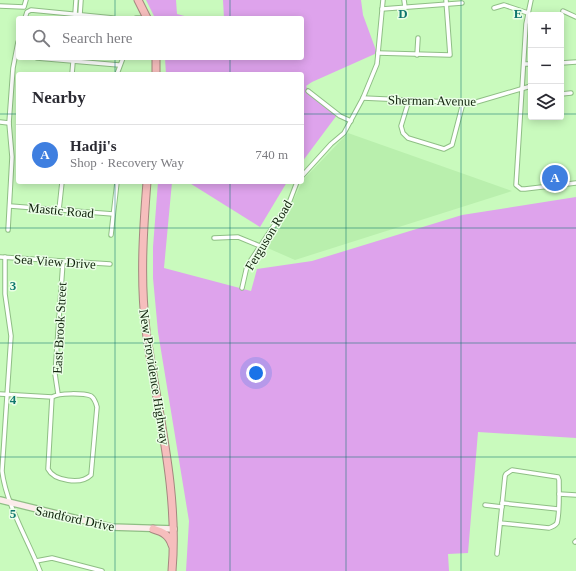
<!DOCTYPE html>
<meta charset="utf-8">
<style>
body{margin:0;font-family:"Times New Roman",serif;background:#f2f2f3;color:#2b2b33}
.controls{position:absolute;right:12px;top:12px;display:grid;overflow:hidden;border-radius:4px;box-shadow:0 2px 10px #0003}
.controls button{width:36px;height:36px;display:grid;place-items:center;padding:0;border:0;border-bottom:1px solid #e1e1e2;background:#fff;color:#2b2b33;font:20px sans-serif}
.you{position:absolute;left:256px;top:373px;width:14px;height:14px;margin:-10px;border:3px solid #fff;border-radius:50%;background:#1a73e8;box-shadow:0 0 0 6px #1a73e833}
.badge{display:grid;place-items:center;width:26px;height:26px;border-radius:50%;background:#d93025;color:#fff;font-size:13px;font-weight:700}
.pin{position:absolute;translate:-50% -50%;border:2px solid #fff;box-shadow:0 1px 4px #0006}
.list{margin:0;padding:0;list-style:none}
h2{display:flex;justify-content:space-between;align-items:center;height:52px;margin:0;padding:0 16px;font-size:17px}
h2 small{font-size:13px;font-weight:400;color:#7c7c81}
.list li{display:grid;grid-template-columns:26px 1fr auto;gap:12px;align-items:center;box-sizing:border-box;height:60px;padding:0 16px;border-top:1px solid #e1e1e2}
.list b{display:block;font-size:15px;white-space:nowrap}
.list p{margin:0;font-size:13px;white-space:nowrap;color:#7c7c81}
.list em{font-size:13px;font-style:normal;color:#7c7c81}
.icon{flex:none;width:22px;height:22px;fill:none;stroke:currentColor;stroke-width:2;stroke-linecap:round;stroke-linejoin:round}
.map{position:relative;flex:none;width:576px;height:571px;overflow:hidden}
.search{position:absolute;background:#fff;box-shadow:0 2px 10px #0003;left:16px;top:16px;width:288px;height:44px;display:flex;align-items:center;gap:10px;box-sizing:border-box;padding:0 14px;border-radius:4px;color:#7c7c81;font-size:15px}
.panel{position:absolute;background:#fff;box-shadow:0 2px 10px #0003;left:16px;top:72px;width:288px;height:112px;border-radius:4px}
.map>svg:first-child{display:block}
.built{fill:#b9efad}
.green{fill:#dea3ec}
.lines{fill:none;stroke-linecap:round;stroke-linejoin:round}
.street-casing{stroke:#8fbf85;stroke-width:5.5}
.secondary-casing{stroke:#8fbf85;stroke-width:8}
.highway-casing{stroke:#a5877f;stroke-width:9}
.street{stroke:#fff;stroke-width:3.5}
.secondary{stroke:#fceceb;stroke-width:5.5}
.highway{stroke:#f6bebd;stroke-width:7}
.grid{fill:none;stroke:#0f766e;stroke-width:1;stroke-opacity:0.55}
.labels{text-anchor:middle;stroke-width:3;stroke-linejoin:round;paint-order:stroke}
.street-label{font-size:13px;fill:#0f210b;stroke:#eafee6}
.grid-label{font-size:13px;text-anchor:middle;font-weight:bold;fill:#0f766e;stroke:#eafee6;stroke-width:3;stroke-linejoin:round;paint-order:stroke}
</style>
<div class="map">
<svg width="576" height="571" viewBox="0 0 576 571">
<rect width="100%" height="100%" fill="#c9fabd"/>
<!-- built -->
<path class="built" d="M 348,133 L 512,191 L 295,260 L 263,246 L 289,209 L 303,180 Z"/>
<!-- green -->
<g class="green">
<path d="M 146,0 L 176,0 L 177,14 L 192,18 L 155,18 Z"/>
<path d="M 223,0 L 361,0 L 363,15 L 377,53 L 312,82 L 306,86 L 309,92 L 337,115 L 302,162 L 302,74 L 166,74 L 165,58 L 302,58 L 302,18 L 224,18 Z"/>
<path d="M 158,182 L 172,182 L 164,268 L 251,291 L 257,269 L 312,261 L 462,215 L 576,197 L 576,438 L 478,432 L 468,553 L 448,554 L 449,571 L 186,571 L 189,521 L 158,332 L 153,278 L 153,247 Z"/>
<path d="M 188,182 L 287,182 L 260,227 Z"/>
</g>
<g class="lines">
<!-- street casing -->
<g class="street-casing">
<g id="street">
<path d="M 404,0 L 405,7"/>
<path d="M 531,0 L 526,24 L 516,185 L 521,189 L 525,189 L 576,183"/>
<path d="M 0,6 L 24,7 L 26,0"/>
<path d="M 494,8 L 504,5 L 528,13"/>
<path d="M 382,9 L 462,3"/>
<path d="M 563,11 L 576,17"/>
<path d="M 75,14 L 76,0"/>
<path d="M 80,15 L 81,0"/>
<path d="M 25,18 L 27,12 L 31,10 L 113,18"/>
<path d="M 136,18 L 145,18"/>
<path d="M 378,53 L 450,55 L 446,0"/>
<path d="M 417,55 L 418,38"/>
<path d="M 37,58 L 119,65"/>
<path d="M 561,63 L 576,62"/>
<path d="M 525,64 L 531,64"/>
<path d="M 72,74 L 73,62"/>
<path d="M 117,74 L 123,58"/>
<path d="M 308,91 L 340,116 L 351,121"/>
<path d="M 561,94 L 571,93"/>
<path d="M 363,98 L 473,103 L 531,86"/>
<path d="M 409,100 L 401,126 L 403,133 L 408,138 L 444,149 L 452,145 L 463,103"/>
<path d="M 0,122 L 9,123"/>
<path d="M 302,176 L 331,144 L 344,133 L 363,98 L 377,64 L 383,0"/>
<path d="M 10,206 L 113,214"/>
<path d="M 59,210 L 62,182"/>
<path d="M 8,230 L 12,157 L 9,123 L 13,68 L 18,42"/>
<path d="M 111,235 L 117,182"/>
<path d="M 214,238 L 238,237 L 260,246"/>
<path d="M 0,257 L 110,264"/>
<path d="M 5,257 L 5,294 L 11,336 L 2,471 C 6,504 28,540 40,571"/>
<path d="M 242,288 L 247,266 L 289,203 L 297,182"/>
<path d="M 0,394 L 52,397 C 59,393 83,393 91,396 C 95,399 96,403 97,407 L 91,475 C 81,485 54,481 48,469 L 52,397"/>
<path d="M 58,394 L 55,374 L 63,262"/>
<path d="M 559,494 L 576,495"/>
<path d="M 502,503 L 558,509"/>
<path d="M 485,505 L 502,507"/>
<path d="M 575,542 L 576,541"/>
<path d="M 497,554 L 505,476 L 506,474 L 512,470 L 558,477 L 559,480 C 559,492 560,512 557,523 C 555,526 552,527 549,528 L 500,523"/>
<path d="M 36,561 L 52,558 L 102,571"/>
</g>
</g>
<!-- secondary casing -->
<g class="secondary-casing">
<path id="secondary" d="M 0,500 L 111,527 L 174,529"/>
</g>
<!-- highway casing -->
<g class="highway-casing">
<g id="highway">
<path d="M 138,0 L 147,18"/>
<path d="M 156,58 L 156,74"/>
<path d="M 147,182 C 143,232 140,281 146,330 C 157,410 179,490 172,571"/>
<path d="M 153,529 C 163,532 169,535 172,545"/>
</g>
</g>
<!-- street -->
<use href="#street" class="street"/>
<!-- secondary -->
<use href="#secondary" class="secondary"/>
<!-- highway -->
<use href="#highway" class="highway"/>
</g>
<!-- grid -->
<path class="grid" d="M 115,0 L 115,18M 230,0 L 230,18M 346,0 L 346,571M 461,0 L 461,571M 115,58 L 115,74M 230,58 L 230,74M 0,114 L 18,114M 302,114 L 531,114M 561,114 L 576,114M 115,182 L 115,571M 230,182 L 230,571M 0,228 L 576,228M 0,343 L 576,343M 0,457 L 576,457"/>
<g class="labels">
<!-- street labels -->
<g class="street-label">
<text transform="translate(432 100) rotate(1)" y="5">Sherman Avenue</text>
<text transform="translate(61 210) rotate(5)" y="5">Mastic Road</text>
<text transform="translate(268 235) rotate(-59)" y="5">Ferguson Road</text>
<text transform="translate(55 261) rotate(4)" y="5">Sea View Drive</text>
<text transform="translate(59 328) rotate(-87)" y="5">East Brook Street</text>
<text transform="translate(155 377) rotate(81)" y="5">New Providence Highway</text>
<text transform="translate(75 518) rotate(12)" y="5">Sandford Drive</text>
</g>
</g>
<g class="grid-label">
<text x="403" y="18">D</text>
<text x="518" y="18">E</text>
<text x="13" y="290">3</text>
<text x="13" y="404">4</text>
<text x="13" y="518">5</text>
</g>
</svg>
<div class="controls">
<button>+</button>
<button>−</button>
<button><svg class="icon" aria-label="layers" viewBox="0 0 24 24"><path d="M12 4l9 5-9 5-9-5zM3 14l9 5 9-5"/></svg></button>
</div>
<div class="you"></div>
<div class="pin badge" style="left:555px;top:178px;background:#3f7fe0">A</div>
<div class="search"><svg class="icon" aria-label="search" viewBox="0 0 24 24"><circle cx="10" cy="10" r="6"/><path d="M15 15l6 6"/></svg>Search here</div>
<section class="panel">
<h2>Nearby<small></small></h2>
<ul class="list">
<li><span class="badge" style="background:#3f7fe0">A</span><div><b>Hadji's</b><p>Shop · Recovery Way</p></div><em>740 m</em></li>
</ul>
</section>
</div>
